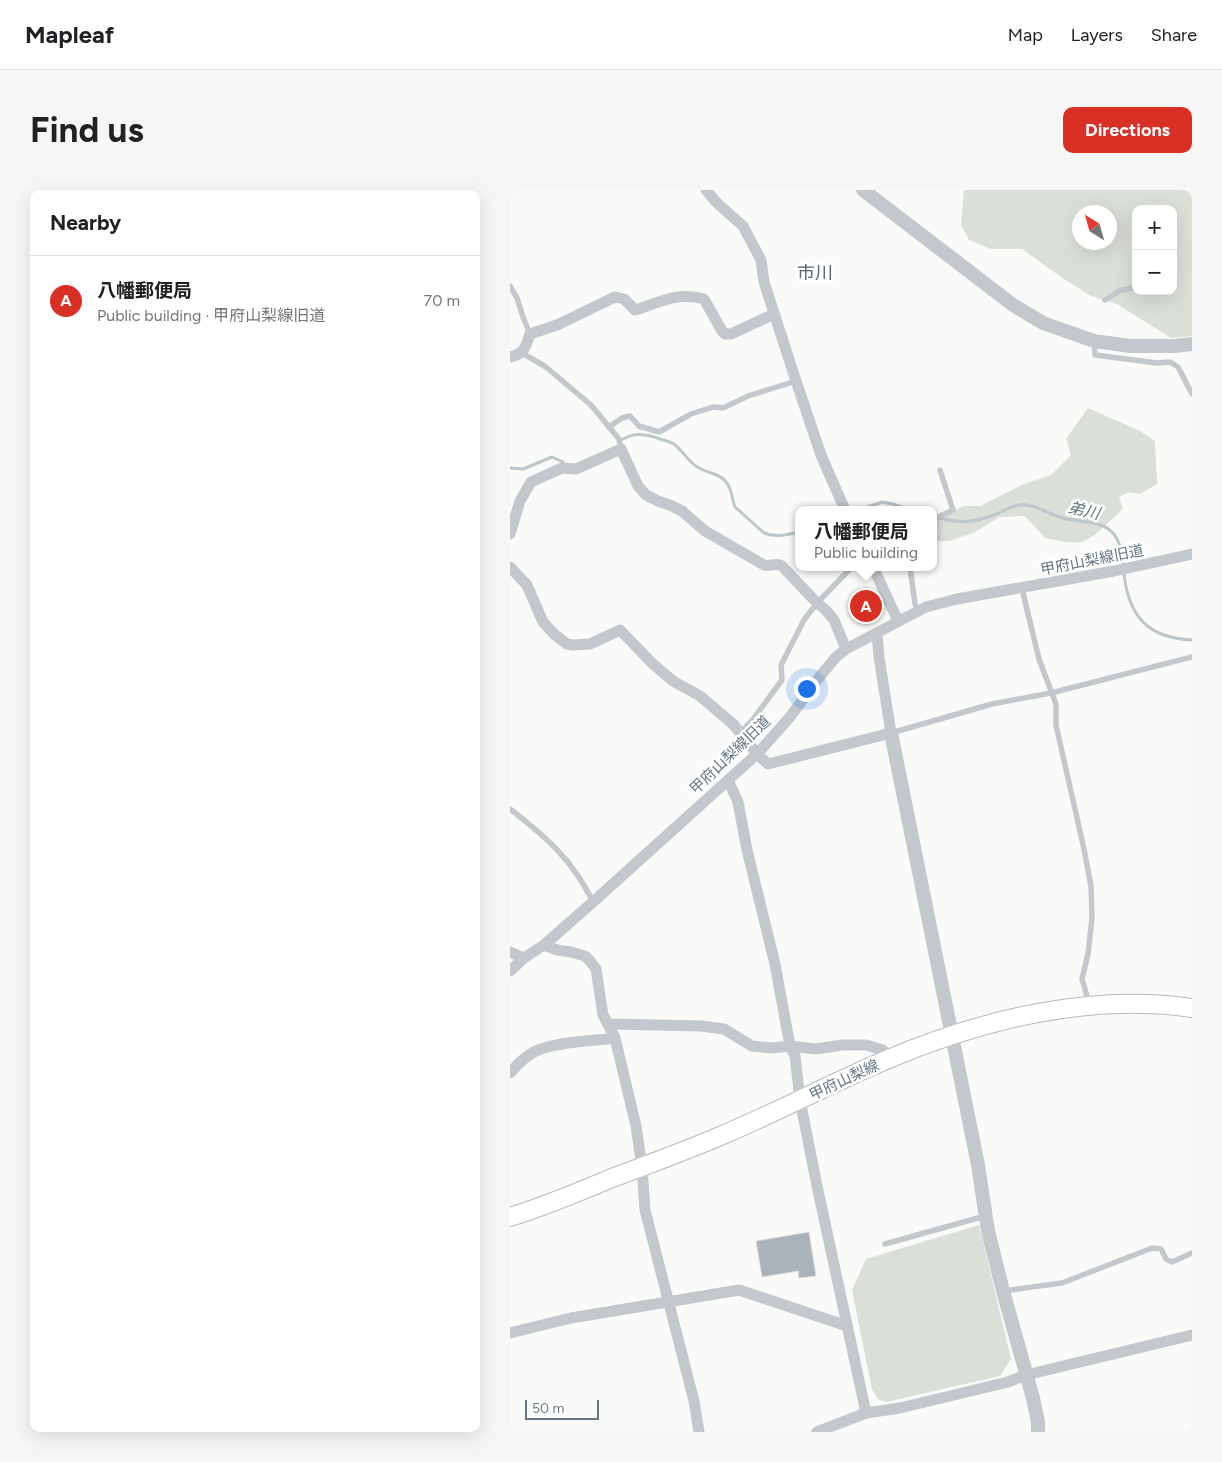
<!DOCTYPE html>
<meta charset="utf-8">
<style>
body{margin:0;font-family:Figtree,"Noto Sans JP",sans-serif;background:#f6f6f6;color:#202124}
.controls{position:absolute;right:15px;top:15px;display:grid;overflow:hidden;border-radius:10px;box-shadow:0 5px 20px #0002}
.controls button{width:45px;height:45px;display:grid;place-items:center;padding:0;border:0;border-bottom:1px solid #e0e0e0;background:#fff;color:#202124;font:25px sans-serif}
.compass{position:absolute;left:562px;top:15px;width:45px;height:45px;border-radius:50%;background:#fff;box-shadow:0 5px 20px #0002;rotate:323deg}
.scale{position:absolute;left:15px;bottom:12px;width:74px;box-sizing:border-box;padding-left:5px;border:2px solid #657683;border-top:0;font-size:14px;line-height:18px;white-space:nowrap;color:#657683;-webkit-text-stroke:4px #fff;paint-order:stroke}
.you{position:absolute;left:296px;top:498px;width:18px;height:18px;margin:-12px;border:4px solid #fff;border-radius:50%;background:#1a73e8;box-shadow:0 0 0 8px #1a73e833}
.badge{display:grid;place-items:center;width:32px;height:32px;border-radius:50%;background:#d93025;color:#fff;font-size:16px;font-weight:700}
.pin{position:absolute;translate:-50% -50%;border:2px solid #fff;box-shadow:0 1px 5px #0006}
.popup{position:absolute;left:285px;top:316px;width:142px;height:65px;box-sizing:border-box;display:grid;place-content:center;border-radius:10px;background:#fff;filter:drop-shadow(0 1px 4px #0005);font-size:16px;white-space:nowrap;color:#757577}
.popup b{font-size:19px;color:#202124}
.popup::after{content:'';position:absolute;left:50%;top:100%;margin-left:-10px;border:10px solid transparent;border-top-color:#fff}
.list{margin:0;padding:0;list-style:none}
h2{display:flex;justify-content:space-between;align-items:center;height:65px;margin:0;padding:0 20px;font-size:21px}
h2 small{font-size:16px;font-weight:400;color:#757577}
.list li{display:grid;grid-template-columns:32px 1fr auto;gap:15px;align-items:center;box-sizing:border-box;height:90px;padding:0 20px;border-top:1px solid #e0e0e0}
.list b{display:block;font-size:19px;white-space:nowrap}
.list p{margin:0;font-size:16px;white-space:nowrap;color:#757577}
.list em{font-size:16px;font-style:normal;color:#757577}
.map{position:relative;flex:none;width:682px;height:1242px;overflow:hidden;border-radius:10px}
header{display:flex;align-items:center;gap:30px;box-sizing:border-box;height:70px;padding:0 25px;background:#fff;border-bottom:1px solid #e0e0e0}
header strong{font-size:24px}
nav{display:flex;gap:28px;margin-inline-start:auto;font-size:18px}
.intro{display:flex;align-items:center;justify-content:space-between;box-sizing:border-box;height:120px;padding:0 30px}
h1{margin:0;font-size:35px}
.button{padding:12px 22px;border-radius:10px;background:#d93025;color:#fff;font-size:18px;font-weight:700}
main{display:flex;gap:30px;padding:0 30px}
aside{flex:1;background:#fff;border-radius:10px;box-shadow:0 5px 20px #0002}
.map>svg:first-child{display:block}
.green{fill:#dadfd7;fill-rule:evenodd}
.lines{fill:none;stroke-linecap:round;stroke-linejoin:round}
.stream{stroke:#bbc7cb;stroke-width:3}
.building{fill:#aab3b9;stroke:#dcdcda}
.primary-casing{stroke:#b5babe;stroke-width:20}
.service{stroke:#c3c8cc;stroke-width:5.5}
.minor{stroke:#c3c8cc;stroke-width:11}
.tertiary{stroke:#c3c8cc;stroke-width:14}
.primary{stroke:#fff;stroke-width:18}
.labels{text-anchor:middle;stroke-width:5;stroke-linejoin:round;paint-order:stroke}
.street-label{font-size:15px;fill:#657683;stroke:#fff}
.water-label{font-size:16px;font-style:italic;fill:#60757c;stroke:#fff}
.quarter-label{font-size:18px;fill:#57646e;stroke:#fff}
</style>
<header>
<strong>Mapleaf</strong>
<nav><a>Map</a><a>Layers</a><a>Share</a></nav>
</header>
<div class="intro"><h1>Find us</h1><a class="button">Directions</a></div>
<main>
<aside>
<h2>Nearby<small></small></h2>
<ul class="list">
<li><span class="badge">A</span><div><b>八幡郵便局</b><p>Public building · 甲府山梨線旧道</p></div><em>70 m</em></li>
</ul>
</aside>
<div class="map">
<svg width="682" height="1242" viewBox="0 0 682 1242">
<rect width="100%" height="100%" fill="#fafaf8"/>
<!-- green -->
<g class="green">
<path d="M 454,0 L 682,0 L 682,146 L 661,148 L 607,114 L 581,106 L 551,87 L 512,59 L 481,59 L 459,50 L 451,35 ZM 626,19 L 663,19 L 663,101 L 626,101 ZM 570,22 L 600,22 L 600,52 L 570,52 Z"/>
<path d="M 578,218 L 630,241 L 645,251 L 647,294 L 630,304 L 619,302 L 609,307 L 613,319 C 602,328 587,346 574,351 C 562,355 546,350 535,348 L 515,326 L 490,327 L 465,342 L 440,351 L 427,351 L 424,345 L 424,332 L 453,316 L 470,316 L 514,294 L 541,285 L 561,265 L 556,249 Z"/>
<path d="M 469,1035 L 501,1169 L 490,1186 L 376,1212 L 368,1209 L 362,1199 L 342,1100 L 356,1069 Z"/>
</g>
<g class="lines">
<!-- stream -->
<g class="stream">
<path d="M 113,249 C 126,242 136,244 150,249 C 154,250 160,252 164,254 C 173,261 179,273 189,278 C 198,283 211,284 216,292 C 223,300 221,308 225,317 L 254,343 C 264,347 278,345 288,342"/>
<path d="M 0,278 L 13,279 L 42,267 L 53,272"/>
<path d="M 349,320 L 372,312 L 383,314 L 400,320"/>
<path d="M 429,328 C 446,333 465,332 481,326 C 491,323 500,316 510,315 C 525,313 539,325 553,328 C 568,332 588,330 601,341 C 612,351 613,370 614,384 C 619,427 638,448 682,450"/>
</g>
</g>
<!-- building -->
<path class="building" d="M 299,1042 L 306,1086 L 289,1088 L 288,1081 L 252,1087 L 246,1051 Z"/>
<g class="lines">
<!-- primary casing -->
<g class="primary-casing">
<path id="primary" d="M 0,1027 C 35,1016 69,1002 102,988 C 140,974 178,960 215,944 C 269,921 322,893 376,870 C 470,830 580,803 682,818"/>
</g>
<!-- service -->
<g class="service">
<path d="M 0,96 L 7,108 L 13,127 L 20,144"/>
<path d="M 595,110 L 609,101 L 626,97"/>
<path d="M 584,151 L 585,165 L 647,173 L 660,172 L 668,177 L 682,204"/>
<path d="M 12,163 L 36,177 L 81,215 L 109,249 L 111,259"/>
<path d="M 99,237 L 112,228 L 120,226 L 129,236 L 149,242 L 181,224 L 203,217 L 213,218 L 238,206 L 286,191"/>
<path d="M 424,329 L 443,320 L 430,280"/>
<path d="M 400,377 L 405,414 L 408,421"/>
<path d="M 512,399 L 529,469 L 546,514 L 546,535 L 574,659 L 581,696 L 582,728 L 578,764 L 572,789 L 579,813"/>
<path d="M 231,542 L 244,528 L 272,490 L 271,475 L 294,430 L 307,413 L 342,377"/>
<path d="M 381,543 L 482,514 L 541,503 L 682,467"/>
<path d="M 0,619 C 36,647 63,670 83,712"/>
<path d="M 375,1054 L 475,1026"/>
<path d="M 493,1101 L 552,1093 L 642,1058 L 651,1059 L 656,1069 L 662,1072 L 682,1063"/>
</g>
<!-- minor -->
<g class="minor">
<path d="M 196,0 L 207,13 L 233,36 L 251,70 L 254,92 L 286,191 L 311,265 L 335,320"/>
<path d="M 0,167 C 14,164 16,157 20,144 L 47,135 L 105,107 L 114,109 L 125,120 L 129,119 C 151,111 170,102 194,109 L 212,141 L 215,144 L 221,144 L 264,124"/>
<path d="M 0,344 L 10,311 L 21,292 L 52,278 L 66,279 L 111,259 L 128,296 L 136,305 L 148,311 L 162,316 L 172,321 L 195,341 L 254,375 C 260,377 266,372 272,376 L 307,413 L 316,420 L 324,430 L 336,459"/>
<path d="M 0,377 L 17,395 L 33,432 L 45,445 L 57,454 L 63,455 L 80,454 L 110,440 L 143,474 L 163,491 L 190,506 L 223,534 L 247,564 L 258,574 L 381,543 L 369,467 L 367,444"/>
<path d="M 363,377 L 388,431"/>
<path d="M 218,590 L 228,612 L 237,660 L 265,774 L 280,856 L 285,866 L 290,910 L 306,991 L 356,1223 L 390,1218 L 498,1192 L 516,1185 L 682,1145"/>
<path d="M 34,755 L 47,760 L 61,762 L 75,766 L 80,771 L 86,779 L 93,825 L 105,848 L 126,936 L 132,977 L 135,1020 L 184,1211 L 189,1242"/>
<path d="M 0,762 L 14,768"/>
<path d="M 0,781 L 14,768 L 34,755 L 83,712 L 247,564 L 280,527 L 311,485 L 326,467 L 336,459 L 416,417 L 447,409 L 604,381 L 682,364"/>
<path d="M 99,834 L 191,836 L 214,839 L 242,856 L 261,858 L 280,856 L 306,859 L 332,855 L 356,855 L 373,860 L 377,869"/>
<path d="M 0,883 C 7,875 14,867 24,862 C 43,852 83,851 105,848"/>
<path d="M 0,1143 L 61,1128 L 229,1100 L 337,1136"/>
<path d="M 307,1242 L 356,1223"/>
</g>
<!-- tertiary -->
<g class="tertiary">
<path d="M 353,0 L 503,115 L 533,133 L 584,151 L 620,156 L 665,156 L 682,154"/>
<path d="M 381,543 L 468,975 L 478,1041 L 493,1101 L 523,1208 L 528,1232 L 528,1242"/>
</g>
<!-- primary -->
<use href="#primary" class="primary"/>
</g>
<g class="labels">
<!-- street labels -->
<g class="street-label">
<text transform="translate(582 370) rotate(-11)" y="5">甲府山梨線旧道</text>
<text transform="translate(220 565) rotate(-44)" y="5">甲府山梨線旧道</text>
<text transform="translate(334 890) rotate(-25)" y="5">甲府山梨線</text>
</g>
<!-- water labels -->
<g class="water-label">
<text transform="translate(574 320) rotate(13)" y="6">弟川</text>
</g>
<!-- quarter labels -->
<g class="quarter-label">
<text x="305" y="89">市川</text>
</g>
</g>
</svg>
<div class="controls">
<button>+</button>
<button>−</button>
</div>
<svg class="compass" viewBox="-18 -18 36 36"><path d="M0-13l5 13h-10z" fill="#e53935"/><path d="M0 13l5-13h-10z" fill="#757577"/></svg>
<div class="scale">50 m</div>
<div class="you"></div>
<div class="pin badge" style="left:356px;top:416px">A</div>
<div class="popup"><b>八幡郵便局</b>Public building</div>
</div>
</main>
